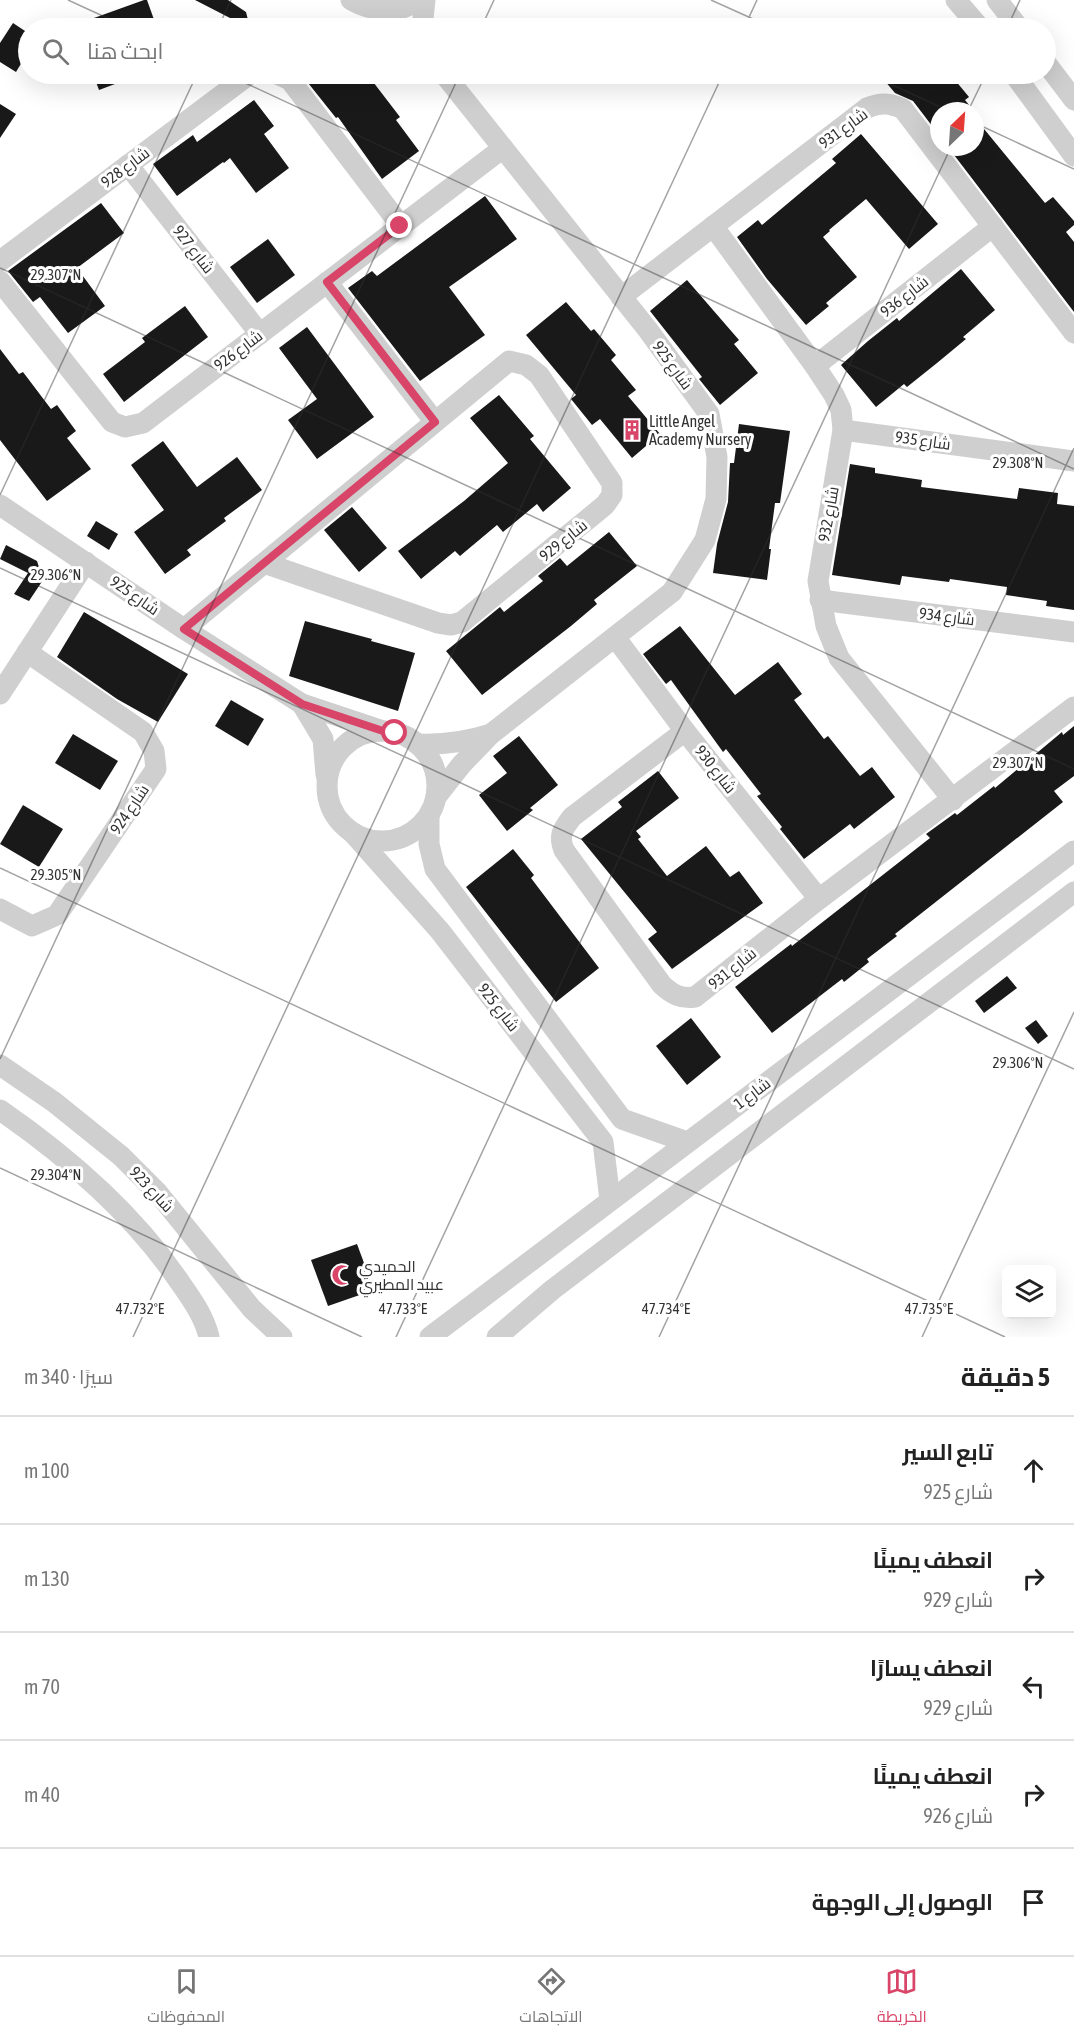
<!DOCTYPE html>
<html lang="ar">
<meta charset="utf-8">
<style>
body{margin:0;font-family:"Asap Condensed",Cairo,sans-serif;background:#f2f2f2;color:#222;direction:rtl}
.controls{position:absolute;right:18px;bottom:18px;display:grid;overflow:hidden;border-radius:9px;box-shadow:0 6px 24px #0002}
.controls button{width:54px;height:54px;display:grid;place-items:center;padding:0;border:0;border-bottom:2px solid #e0e0e0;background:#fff;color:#222;font:30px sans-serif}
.compass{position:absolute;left:930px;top:102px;width:54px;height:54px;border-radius:50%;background:#fff;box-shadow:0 6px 24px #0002;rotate:25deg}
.stop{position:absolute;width:18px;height:18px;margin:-14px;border:4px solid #d84569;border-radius:50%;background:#fff}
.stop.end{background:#d84569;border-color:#fff;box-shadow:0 2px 6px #0008}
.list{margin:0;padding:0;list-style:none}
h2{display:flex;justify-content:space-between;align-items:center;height:78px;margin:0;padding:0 24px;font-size:26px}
h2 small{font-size:20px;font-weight:400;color:#767676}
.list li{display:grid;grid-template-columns:39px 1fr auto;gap:18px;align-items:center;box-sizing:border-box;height:108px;padding:0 24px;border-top:2px solid #e0e0e0}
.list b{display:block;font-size:22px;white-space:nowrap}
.list p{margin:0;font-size:20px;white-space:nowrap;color:#767676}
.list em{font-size:20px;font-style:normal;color:#767676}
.icon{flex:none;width:33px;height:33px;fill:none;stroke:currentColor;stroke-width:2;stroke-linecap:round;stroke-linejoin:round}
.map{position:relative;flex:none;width:1074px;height:1337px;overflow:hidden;direction:ltr}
.search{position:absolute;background:#fff;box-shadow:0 6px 24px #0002;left:18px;right:18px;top:18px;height:66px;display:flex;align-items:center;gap:15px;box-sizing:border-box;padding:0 21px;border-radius:33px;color:#767676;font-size:22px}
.sheet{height:618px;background:#fff}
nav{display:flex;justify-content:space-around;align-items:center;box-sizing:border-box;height:84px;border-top:2px solid #e0e0e0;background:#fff;font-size:16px;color:#767676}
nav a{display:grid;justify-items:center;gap:3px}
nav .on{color:#d84569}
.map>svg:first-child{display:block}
.building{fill:#191919}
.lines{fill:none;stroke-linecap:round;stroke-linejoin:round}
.minor{stroke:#cfcfcf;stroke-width:21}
.route{stroke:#d84569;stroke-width:8}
.ticks{fill:none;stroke:#323232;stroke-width:1.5;stroke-opacity:0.45}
.labels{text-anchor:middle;stroke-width:6;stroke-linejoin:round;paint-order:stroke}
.street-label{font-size:16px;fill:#323232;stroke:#fff}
.poi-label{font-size:16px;fill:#323232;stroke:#fff;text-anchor:start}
.ticks-label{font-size:15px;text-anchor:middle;fill:#323232;stroke:#fff;stroke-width:6;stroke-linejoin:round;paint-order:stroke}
</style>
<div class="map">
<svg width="1074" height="1337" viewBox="0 0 1074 1337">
<rect width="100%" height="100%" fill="#fff"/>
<!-- building -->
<g class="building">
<path d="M 144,0 L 147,0 L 157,28 L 69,28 L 69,27 Z"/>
<path d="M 195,0 L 228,0 L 246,12 L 250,28 L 225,28 L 230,18 Z"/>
<path d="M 13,23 L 28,33 L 28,52 L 16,72 L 0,62 L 0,43 Z"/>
<path d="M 93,74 L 139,74 L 139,75 L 99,90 Z"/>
<path d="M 301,74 L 367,74 L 400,117 L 396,120 L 419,151 L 382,179 L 338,117 L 336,118 Z"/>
<path d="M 879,74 L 950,74 L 969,97 L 965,100 L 974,111 L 939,111 L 939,135 L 913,101 L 895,93 Z"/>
<path d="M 254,100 L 274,126 L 264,134 L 289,168 L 256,193 L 230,158 L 224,163 L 223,162 L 177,196 L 153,164 L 193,135 L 197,142 Z"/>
<path d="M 0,104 L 16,114 L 0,138 Z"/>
<path d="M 975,118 L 1045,203 L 1053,197 L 1074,221 L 1074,225 L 1066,232 L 1074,242 L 1074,312 L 948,147 L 975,147 Z"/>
<path d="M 861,134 L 938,224 L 909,249 L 866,199 L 829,230 L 830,231 L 823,237 L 857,277 L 826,303 L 829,306 L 806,325 L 767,279 L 737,237 L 758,220 L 762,225 L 836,163 L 832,159 Z"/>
<path d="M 485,196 L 517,239 L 449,287 L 485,335 L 420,381 L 348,288 L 372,271 L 377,276 Z"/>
<path d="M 101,203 L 124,233 L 77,268 L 105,306 L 68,333 L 40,297 L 33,302 L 8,271 Z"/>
<path d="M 268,239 L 295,275 L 257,303 L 230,267 Z"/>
<path d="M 961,269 L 995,310 L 963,337 L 966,339 L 937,363 L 907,387 L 904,384 L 876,407 L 841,365 L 868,341 L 897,318 L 899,321 Z"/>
<path d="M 687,280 L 739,340 L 734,344 L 758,373 L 720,405 L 699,379 L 702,377 L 650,311 Z"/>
<path d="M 566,302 L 591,331 L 594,329 L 616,355 L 611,360 L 636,390 L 628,396 L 660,434 L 632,458 L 600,419 L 592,425 L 571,399 L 576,395 L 526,335 Z"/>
<path d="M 185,306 L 208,337 L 124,402 L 103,374 L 145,342 L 142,338 Z"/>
<path d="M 307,327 L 374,417 L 317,459 L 288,420 L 317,399 L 279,348 Z"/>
<path d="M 0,349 L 19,374 L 23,372 L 51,409 L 57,405 L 76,431 L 67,438 L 91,469 L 47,501 L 0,440 Z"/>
<path d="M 499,395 L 534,436 L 530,439 L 571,488 L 543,512 L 537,504 L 503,532 L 497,525 L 460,556 L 455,551 L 421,579 L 398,551 L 464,501 L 508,463 L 470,418 Z"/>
<path d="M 739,424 L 790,431 L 780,503 L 775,503 L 769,549 L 771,549 L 767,580 L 713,573 L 717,544 L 728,502 L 730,463 L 734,463 Z"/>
<path d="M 163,441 L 197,487 L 237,457 L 262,490 L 224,518 L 226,521 L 187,550 L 191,555 L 165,574 L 134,532 L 164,510 L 131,465 Z"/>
<path d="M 850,464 L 875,468 L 875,473 L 922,480 L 921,487 L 1017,499 L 1019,488 L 1058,493 L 1057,504 L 1074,506 L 1074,610 L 1046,606 L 1047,601 L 1006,595 L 1007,587 L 950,579 L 949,582 L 902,576 L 900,585 L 832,575 Z"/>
<path d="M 352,507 L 387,548 L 359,572 L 324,530 Z"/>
<path d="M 96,521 L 118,534 L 109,550 L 87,536 Z"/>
<path d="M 609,532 L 637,566 L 594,600 L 597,604 L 571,626 L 482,695 L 446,651 L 500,607 L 504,612 L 543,581 L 538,576 L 560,558 L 567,566 Z"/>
<path d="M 6,545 L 37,561 L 43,580 L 29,601 L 14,594 L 28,573 L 0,559 Z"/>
<path d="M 84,612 L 188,674 L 158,722 L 117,699 L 57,657 Z"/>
<path d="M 305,621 L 372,639 L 371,641 L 415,653 L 398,711 L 289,676 Z"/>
<path d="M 680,626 L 735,695 L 778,662 L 802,694 L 794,700 L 824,739 L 828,736 L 860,776 L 872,767 L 895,797 L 854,829 L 850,824 L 804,859 L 780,829 L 782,827 L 757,796 L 761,794 L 726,749 L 723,752 L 671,680 L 666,684 L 643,654 Z"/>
<path d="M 231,700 L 264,719 L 248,746 L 215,726 Z"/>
<path d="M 1074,726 L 1074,776 L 1054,791 L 1063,802 L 895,934 L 897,936 L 867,959 L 869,962 L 844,982 L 842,979 L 772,1033 L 735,987 L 791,944 L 792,946 L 930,838 L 926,834 L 955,813 L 957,815 L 994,786 L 995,788 L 1062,732 L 1063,735 Z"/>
<path d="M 73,734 L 118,761 L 100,790 L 55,763 Z"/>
<path d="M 519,736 L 558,785 L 530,808 L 533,810 L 507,831 L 479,795 L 507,773 L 493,756 Z"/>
<path d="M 658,771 L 679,798 L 636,831 L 641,837 L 638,839 L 667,876 L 706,846 L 730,877 L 739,871 L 763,903 L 672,969 L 648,939 L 657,932 L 581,839 L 622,807 L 618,802 Z"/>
<path d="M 23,805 L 63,829 L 39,867 L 0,844 Z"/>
<path d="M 513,849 L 534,875 L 531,878 L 599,968 L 556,1002 L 466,887 Z"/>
<path d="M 1007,976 L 1017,988 L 984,1013 L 975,1001 Z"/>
<path d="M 691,1018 L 721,1057 L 687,1085 L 656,1046 Z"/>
<path d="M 1036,1020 L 1048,1036 L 1038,1044 L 1025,1028 Z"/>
<path d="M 357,1244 L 374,1290 L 328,1306 L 311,1260 Z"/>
</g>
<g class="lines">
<!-- minor -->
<g class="minor">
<path d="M 351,0 C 372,12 398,15 418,0"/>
<path d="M 956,0 L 980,28"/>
<path d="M 997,0 L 1019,28"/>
<path d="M 422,28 L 425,0"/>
<path d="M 1046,63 L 1074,100"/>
<path d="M 277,74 L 290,80 L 401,226"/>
<path d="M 1014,74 L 1074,156"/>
<path d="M 128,165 L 260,334"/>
<path d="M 713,226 L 815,366 L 834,395 L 841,410 L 843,430 L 818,581 L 826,626 L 839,658 L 953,800"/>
<path d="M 0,261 L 250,74"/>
<path d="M 0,281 L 112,422 L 125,427 L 143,423 L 503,148"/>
<path d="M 327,282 L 435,422"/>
<path d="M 621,297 L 867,108 C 881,102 890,103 903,109 L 1074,333"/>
<path d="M 815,366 L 993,226"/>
<path d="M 843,430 L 1074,461"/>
<path d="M 0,505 L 184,629 L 302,704 L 383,731"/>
<path d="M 820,600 L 1074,632"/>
<path d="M 184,629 L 509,361 L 526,365 L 539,375 L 612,483 L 612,495 L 605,505 L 462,622 L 451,625 L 438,623 L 264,563"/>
<path d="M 615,637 L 685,731 L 819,899"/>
<path d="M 0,694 L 86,562"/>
<path d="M 302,704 L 323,739 L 326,775"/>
<path d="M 685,731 L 572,817 C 563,829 558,835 564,850 L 662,985 C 673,995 681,999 695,997 L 819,899 L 1074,707"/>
<circle cx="382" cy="786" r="55"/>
<path d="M 418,744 C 444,745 466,742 491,734"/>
<path d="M 436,797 L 462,764 L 491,734 L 672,592 L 705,540 L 716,499 L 717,457 L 709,414 L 648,330 L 444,74"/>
<path d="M 429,816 L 429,844 L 435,869 L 622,1119 L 687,1142"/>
<path d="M 352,832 L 440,931 L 603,1142 L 610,1200"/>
<path d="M 0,909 L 32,926 L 57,915 L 156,769 L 154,751 L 143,732 L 27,652"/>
<path d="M 0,1065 L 54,1102 L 121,1156 L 158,1193 L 252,1309 L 282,1337"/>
<path d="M 0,1110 C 68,1157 132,1212 179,1281 C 191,1298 204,1316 209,1337"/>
<path d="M 430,1337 L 1074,851"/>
<path d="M 497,1337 L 552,1290 L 1074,892"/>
</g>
</g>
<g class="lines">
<!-- route -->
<path class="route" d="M 395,733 L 383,731 L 302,704 L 184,629 L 435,422 L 327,282 L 400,226"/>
</g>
<!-- ticks -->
<path class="ticks" d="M 68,0 L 129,28M 711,0 L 773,28M 218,28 L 231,0M 481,28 L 494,0M 744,28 L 757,0M 1007,28 L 1020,0M 226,74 L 1074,469M 869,74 L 949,111M 968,111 L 986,74M 975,123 L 1074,169M 0,268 L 1074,769M 0,495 L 197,74M 0,568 L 1074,1069M 0,868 L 1005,1337M 0,1059 L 460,74M 0,1168 L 362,1337M 133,1337 L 723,74M 396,1337 L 951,147M 659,1337 L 1074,448M 922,1337 L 1074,1012"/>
<!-- icons -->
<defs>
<g id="building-bare" transform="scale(1.62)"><path d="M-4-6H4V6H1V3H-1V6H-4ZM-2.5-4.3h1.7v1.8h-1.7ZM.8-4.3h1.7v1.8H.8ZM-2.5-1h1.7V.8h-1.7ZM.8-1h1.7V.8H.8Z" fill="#d84569" stroke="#fff" stroke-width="2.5" paint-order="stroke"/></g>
<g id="mosque-bare" transform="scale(1.62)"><path d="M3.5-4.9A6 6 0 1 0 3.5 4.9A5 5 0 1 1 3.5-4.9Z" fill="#d84569" stroke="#fff" stroke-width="2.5" paint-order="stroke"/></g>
</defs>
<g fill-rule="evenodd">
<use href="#building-bare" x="632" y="430"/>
<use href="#mosque-bare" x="342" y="1275"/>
</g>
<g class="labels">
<!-- street labels -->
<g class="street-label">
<text transform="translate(843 128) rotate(-36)" y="6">شارع 931</text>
<text transform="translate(125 167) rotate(-37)" y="6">شارع 928</text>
<text transform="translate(194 249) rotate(52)" y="6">شارع 927</text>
<text transform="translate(904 296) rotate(-38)" y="6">شارع 936</text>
<text transform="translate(238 350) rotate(-37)" y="6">شارع 926</text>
<text transform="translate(673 365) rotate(54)" y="6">شارع 925</text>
<text transform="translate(923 440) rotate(8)" y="6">شارع 935</text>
<text transform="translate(828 514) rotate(-80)" y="6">شارع 932</text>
<text transform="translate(563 540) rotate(-39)" y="6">شارع 929</text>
<text transform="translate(135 595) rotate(35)" y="6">شارع 925</text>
<text transform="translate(947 616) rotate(7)" y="6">شارع 934</text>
<text transform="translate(716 769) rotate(52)" y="6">شارع 930</text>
<text transform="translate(129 809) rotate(-56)" y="6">شارع 924</text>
<text transform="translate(732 968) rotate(-39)" y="6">شارع 931</text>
<text transform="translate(499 1007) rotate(52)" y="6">شارع 925</text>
<text transform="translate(752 1093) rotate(-37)" y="6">شارع 1</text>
<text transform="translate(152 1189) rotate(47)" y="6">شارع 923</text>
</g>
<!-- poi labels -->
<g class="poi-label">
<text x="649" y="427">Little Angel<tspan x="649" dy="18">Academy Nursery</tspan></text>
<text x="359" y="1272">الحميدي<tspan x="359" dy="18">عبيد المطيري</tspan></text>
</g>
</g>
<g class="ticks-label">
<text x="56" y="280">29.307°N</text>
<text x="1018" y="468">29.308°N</text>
<text x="56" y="580">29.306°N</text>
<text x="1018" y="768">29.307°N</text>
<text x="56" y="880">29.305°N</text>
<text x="1018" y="1068">29.306°N</text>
<text x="56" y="1180">29.304°N</text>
<text x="140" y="1314">47.732°E</text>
<text x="403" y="1314">47.733°E</text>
<text x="666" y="1314">47.734°E</text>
<text x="929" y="1314">47.735°E</text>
</g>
</svg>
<div class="controls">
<button><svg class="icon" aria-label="layers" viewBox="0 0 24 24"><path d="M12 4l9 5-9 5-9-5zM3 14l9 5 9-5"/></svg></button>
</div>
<svg class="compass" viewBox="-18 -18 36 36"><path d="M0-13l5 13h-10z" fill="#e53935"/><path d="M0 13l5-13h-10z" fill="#767676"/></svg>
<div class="stop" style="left:395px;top:733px"></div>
<div class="stop end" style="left:400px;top:226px"></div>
<div class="search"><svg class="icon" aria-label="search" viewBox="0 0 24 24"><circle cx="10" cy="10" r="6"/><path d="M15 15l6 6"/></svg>ابحث هنا</div>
</div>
<section class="sheet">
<h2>5 دقيقة<small>سيرًا · 340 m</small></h2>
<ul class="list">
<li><svg class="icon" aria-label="ahead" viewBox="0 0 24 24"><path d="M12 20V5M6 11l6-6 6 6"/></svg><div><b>تابع السير</b><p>شارع 925</p></div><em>100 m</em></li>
<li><svg class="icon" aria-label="right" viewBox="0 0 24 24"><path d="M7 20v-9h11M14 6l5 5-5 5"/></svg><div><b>انعطف يمينًا</b><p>شارع 929</p></div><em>130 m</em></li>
<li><svg class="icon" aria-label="left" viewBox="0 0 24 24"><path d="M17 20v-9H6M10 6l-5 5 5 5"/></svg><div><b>انعطف يسارًا</b><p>شارع 929</p></div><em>70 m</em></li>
<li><svg class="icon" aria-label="right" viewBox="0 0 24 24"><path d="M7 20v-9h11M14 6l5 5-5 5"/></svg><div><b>انعطف يمينًا</b><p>شارع 926</p></div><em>40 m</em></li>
<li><svg class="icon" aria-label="arrive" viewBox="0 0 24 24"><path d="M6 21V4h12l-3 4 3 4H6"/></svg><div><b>الوصول إلى الوجهة</b></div></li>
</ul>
</section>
<nav>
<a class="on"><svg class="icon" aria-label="map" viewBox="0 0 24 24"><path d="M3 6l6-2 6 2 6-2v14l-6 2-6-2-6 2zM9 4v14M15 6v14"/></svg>الخريطة</a>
<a><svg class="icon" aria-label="directions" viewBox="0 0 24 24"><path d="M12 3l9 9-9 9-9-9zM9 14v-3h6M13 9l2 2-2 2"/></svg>الاتجاهات</a>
<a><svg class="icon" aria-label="saved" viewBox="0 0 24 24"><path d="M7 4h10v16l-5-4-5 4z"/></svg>المحفوظات</a>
</nav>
